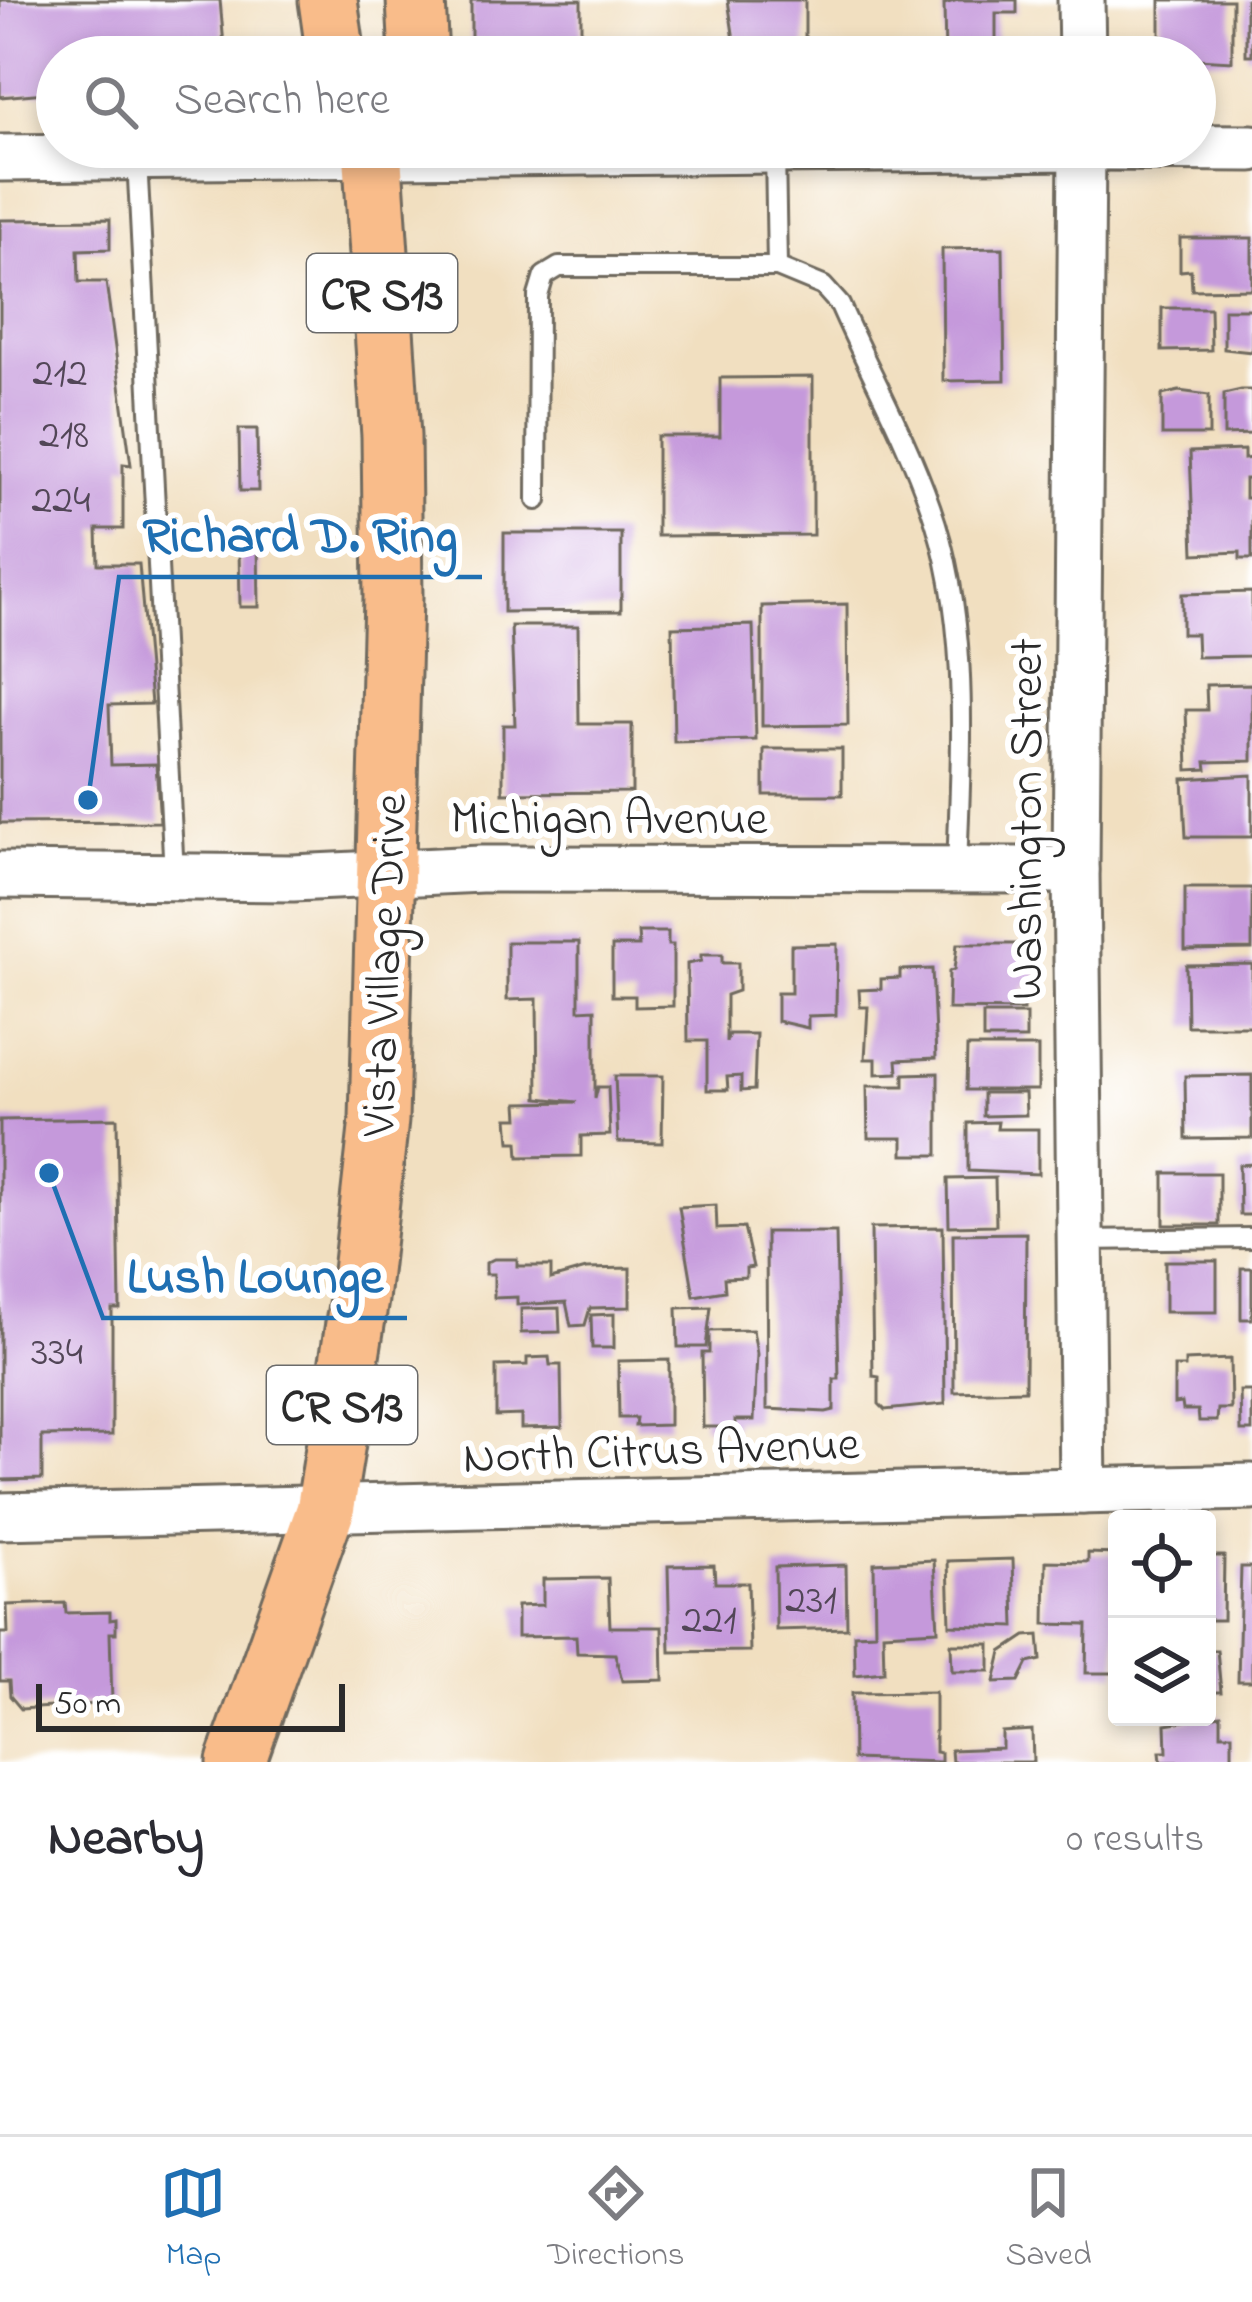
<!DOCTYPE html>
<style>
body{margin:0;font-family:"Indie Flower",sans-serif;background:#f7f7f7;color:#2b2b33}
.controls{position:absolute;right:36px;bottom:36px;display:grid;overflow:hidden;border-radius:12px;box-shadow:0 6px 18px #0003}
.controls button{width:108px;height:108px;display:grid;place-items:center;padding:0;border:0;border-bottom:3px solid #e1e1e2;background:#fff;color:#2b2b33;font:60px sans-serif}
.scale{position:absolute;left:36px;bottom:30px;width:309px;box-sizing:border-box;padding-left:12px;border:6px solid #2b2b2b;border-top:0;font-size:33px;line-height:42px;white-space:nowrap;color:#2b2b2b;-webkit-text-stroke:9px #fff;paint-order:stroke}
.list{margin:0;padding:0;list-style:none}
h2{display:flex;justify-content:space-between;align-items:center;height:156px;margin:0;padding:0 48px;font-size:51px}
h2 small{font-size:39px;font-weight:400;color:#7c7c81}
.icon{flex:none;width:66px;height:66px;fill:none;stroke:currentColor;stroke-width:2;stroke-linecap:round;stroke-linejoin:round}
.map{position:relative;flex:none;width:1252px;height:1762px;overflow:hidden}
.search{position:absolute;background:#fff;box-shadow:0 6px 18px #0003;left:36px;right:36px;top:36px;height:132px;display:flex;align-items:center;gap:30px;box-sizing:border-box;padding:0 42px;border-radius:66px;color:#7c7c81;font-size:45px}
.sheet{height:372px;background:#fff}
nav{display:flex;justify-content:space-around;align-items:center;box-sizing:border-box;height:168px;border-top:3px solid #e1e1e2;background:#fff;font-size:33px;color:#7c7c81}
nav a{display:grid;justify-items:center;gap:6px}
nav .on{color:#1f6fb2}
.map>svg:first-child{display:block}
.building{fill:#c599db}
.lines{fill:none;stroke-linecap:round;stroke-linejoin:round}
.service-casing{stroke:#706a5f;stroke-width:24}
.tertiary-casing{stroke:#706a5f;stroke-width:51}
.primary-casing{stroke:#706a5f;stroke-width:63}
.service{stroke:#fff;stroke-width:18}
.tertiary{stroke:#fff;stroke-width:45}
.primary{stroke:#f9bc8a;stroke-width:57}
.labels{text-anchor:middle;stroke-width:12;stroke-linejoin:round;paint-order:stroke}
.number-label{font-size:42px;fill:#524657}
.shield{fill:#fff;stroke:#6b6b6b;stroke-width:3}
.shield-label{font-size:45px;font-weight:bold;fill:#2b2b2b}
.street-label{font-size:48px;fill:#2b2b2b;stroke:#fff}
.leader{fill:none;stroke:#1f6fb2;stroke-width:4.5}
.callout-dot{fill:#1f6fb2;stroke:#fff;stroke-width:4.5}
.callout-label{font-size:51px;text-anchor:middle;font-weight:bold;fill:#1f6fb2;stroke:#fff;stroke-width:12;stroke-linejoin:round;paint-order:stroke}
</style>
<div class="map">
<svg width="1252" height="1762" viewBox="0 0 1252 1762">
<rect width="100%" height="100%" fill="#fff"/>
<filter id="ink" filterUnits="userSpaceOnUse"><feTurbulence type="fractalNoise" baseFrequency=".00833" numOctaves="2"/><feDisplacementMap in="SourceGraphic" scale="24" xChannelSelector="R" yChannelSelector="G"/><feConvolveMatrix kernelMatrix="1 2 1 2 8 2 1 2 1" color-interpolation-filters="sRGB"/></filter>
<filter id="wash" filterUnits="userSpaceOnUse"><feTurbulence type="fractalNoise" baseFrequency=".004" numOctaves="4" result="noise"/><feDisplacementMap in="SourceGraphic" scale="48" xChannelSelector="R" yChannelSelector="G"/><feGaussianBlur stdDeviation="2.7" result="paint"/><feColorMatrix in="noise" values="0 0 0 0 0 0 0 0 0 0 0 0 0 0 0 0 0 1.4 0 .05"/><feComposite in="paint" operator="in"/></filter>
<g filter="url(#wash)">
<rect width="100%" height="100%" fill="#f1dfc0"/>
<g id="blocks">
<!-- building -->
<g class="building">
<path d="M 0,0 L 220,0 L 225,57 L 57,57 L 57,92 L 0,97 Z"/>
<path d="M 471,0 L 581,0 L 581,39 L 471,41 Z"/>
<path d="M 728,0 L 805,0 L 805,48 L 784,47 L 784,57 L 757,57 L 756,47 L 735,47 Z"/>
<path d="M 958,0 L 1017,0 L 1017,13 L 996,13 L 996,57 L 945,57 L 944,4 Z"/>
<path d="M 1160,0 L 1232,0 L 1232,61 L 1160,57 Z"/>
<rect x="1246" y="0" width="6" height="55"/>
<rect x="488" y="44" width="209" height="13"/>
<path d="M 110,219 L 110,249 L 78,250 L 79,282 L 106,282 L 131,465 L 123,464 L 123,529 L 97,529 L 98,564 L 139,564 L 151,704 L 109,705 L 111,765 L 156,764 L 160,822 L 0,823 L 0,220 Z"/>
<path d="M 1180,238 L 1252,238 L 1252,289 L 1192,290 L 1191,270 L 1180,271 Z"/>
<path d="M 1003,248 L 1005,380 L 943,381 L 942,249 Z"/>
<path d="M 1162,308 L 1210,308 L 1211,350 L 1162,351 Z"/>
<path d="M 1224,309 L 1252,309 L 1252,352 L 1224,349 Z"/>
<path d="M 813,377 L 813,535 L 657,536 L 657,436 L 720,436 L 720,378 Z"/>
<path d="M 1241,390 L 1252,390 L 1252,434 L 1224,435 L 1224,394 Z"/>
<path d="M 1179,391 L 1209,395 L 1209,435 L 1162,435 L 1162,395 Z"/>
<path d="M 239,429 L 257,429 L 258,491 L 240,491 Z"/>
<path d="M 1244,450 L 1244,459 L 1252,458 L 1252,479 L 1245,479 L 1245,498 L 1252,498 L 1252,559 L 1240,559 L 1240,552 L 1194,554 L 1190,452 Z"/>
<path d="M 504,533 L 621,533 L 621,611 L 504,612 Z"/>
<path d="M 239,545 L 258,545 L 259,607 L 240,607 Z"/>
<path d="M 1252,592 L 1252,656 L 1197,657 L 1196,634 L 1182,634 L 1182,594 Z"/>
<path d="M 847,604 L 848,725 L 762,726 L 762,606 Z"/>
<path d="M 753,625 L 756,740 L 674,742 L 672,627 Z"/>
<path d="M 511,626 L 578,626 L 579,724 L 632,724 L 632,792 L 503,793 L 503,725 L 515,725 Z"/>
<path d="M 1252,684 L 1252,761 L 1206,762 L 1207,769 L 1188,770 L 1186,710 L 1207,710 L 1206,685 Z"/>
<rect x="764" y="749" width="78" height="46"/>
<path d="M 1252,775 L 1252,837 L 1186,837 L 1183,779 Z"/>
<path d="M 1185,888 L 1252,888 L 1252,949 L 1185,950 Z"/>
<path d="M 638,932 L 668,932 L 668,945 L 673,945 L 673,1006 L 635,1007 L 635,996 L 612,996 L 612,946 L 639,946 Z"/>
<path d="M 507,942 L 579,942 L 579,1010 L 595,1009 L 595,1099 L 598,1087 L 608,1087 L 610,1135 L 581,1136 L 581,1156 L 519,1157 L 518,1142 L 510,1142 L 508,1118 L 519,1118 L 518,1103 L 577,1102 L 538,1098 L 537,999 L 507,1000 Z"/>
<path d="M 837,944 L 836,1015 L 808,1016 L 808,1028 L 777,1021 L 777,993 L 791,993 L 791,945 Z"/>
<path d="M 957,944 L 1023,944 L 1023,949 L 1037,949 L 1037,986 L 1023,986 L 1023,1010 L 948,1009 L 949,971 L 954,970 Z"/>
<path d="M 701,955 L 722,955 L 722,963 L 738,963 L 738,991 L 726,995 L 726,1042 L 729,1034 L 756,1034 L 754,1090 L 741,1091 L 741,1076 L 727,1077 L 728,1090 L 707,1090 L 707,1041 L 688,1041 L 687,964 L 701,961 Z"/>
<path d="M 1252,964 L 1252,1026 L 1187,1026 L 1186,965 Z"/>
<path d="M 932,969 L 936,1058 L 897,1060 L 898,1073 L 876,1074 L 876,1059 L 865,1059 L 868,1007 L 860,1007 L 859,990 L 881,989 L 881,979 L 900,978 L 900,970 Z"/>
<rect x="983" y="1014" width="43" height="25"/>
<path d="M 967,1047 L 1038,1047 L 1038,1090 L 966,1090 Z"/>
<path d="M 938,1073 L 938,1155 L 903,1155 L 903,1138 L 868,1138 L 867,1086 L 904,1086 L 904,1074 Z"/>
<path d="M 1252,1075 L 1252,1138 L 1186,1139 L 1185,1076 Z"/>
<path d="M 615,1076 L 663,1076 L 662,1143 L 618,1142 Z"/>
<path d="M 983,1093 L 1025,1093 L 1026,1115 L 983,1116 Z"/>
<path d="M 117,1118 L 120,1309 L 112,1309 L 112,1435 L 42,1436 L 42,1479 L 0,1480 L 0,1120 Z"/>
<path d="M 998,1122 L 997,1129 L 1038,1129 L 1038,1174 L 968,1171 L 968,1123 Z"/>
<path d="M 1252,1164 L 1252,1215 L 1240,1215 L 1239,1165 Z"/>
<rect x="1164" y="1173" width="55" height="52"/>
<path d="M 995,1178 L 996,1225 L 949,1226 L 948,1179 Z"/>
<path d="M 716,1205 L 717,1229 L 744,1228 L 753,1267 L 746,1268 L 746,1277 L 724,1278 L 725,1291 L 694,1296 L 679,1207 Z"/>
<path d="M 943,1227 L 945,1404 L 885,1410 L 879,1404 L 879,1377 L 873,1376 L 871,1228 Z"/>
<path d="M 766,1232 L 836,1232 L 839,1379 L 834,1379 L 834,1410 L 826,1412 L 767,1409 Z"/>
<path d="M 1026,1233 L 1025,1390 L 954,1392 L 953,1234 Z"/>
<path d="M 494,1259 L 517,1259 L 517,1266 L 551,1266 L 551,1279 L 586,1269 L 630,1268 L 630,1307 L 590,1308 L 585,1325 L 571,1326 L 566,1302 L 517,1305 L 517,1297 L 494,1298 L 494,1274 L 486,1274 L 486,1263 Z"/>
<rect x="1165" y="1261" width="52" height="51"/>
<rect x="1241" y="1268" width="11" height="51"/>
<path d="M 711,1307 L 706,1347 L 678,1347 L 677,1308 Z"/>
<path d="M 559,1308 L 560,1332 L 521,1333 L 521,1309 Z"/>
<path d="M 614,1314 L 614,1348 L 592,1348 L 591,1315 Z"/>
<path d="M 753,1330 L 757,1354 L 754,1420 L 735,1420 L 735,1427 L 703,1427 L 702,1353 L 709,1353 L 709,1331 Z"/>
<path d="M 549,1357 L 550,1365 L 561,1365 L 562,1427 L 521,1428 L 521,1415 L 496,1416 L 496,1366 L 527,1365 L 527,1358 Z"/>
<path d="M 1230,1359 L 1231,1409 L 1218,1409 L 1217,1421 L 1199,1421 L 1198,1410 L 1183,1410 L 1182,1403 L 1174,1404 L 1174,1367 L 1185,1367 L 1185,1361 Z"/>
<path d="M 669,1360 L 669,1425 L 635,1426 L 636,1418 L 619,1418 L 618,1361 Z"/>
<path d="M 1240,1391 L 1252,1391 L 1252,1431 L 1241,1431 Z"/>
<path d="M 1088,1553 L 1117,1554 L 1117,1673 L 1086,1673 L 1087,1625 L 1045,1624 L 1046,1561 L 1088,1562 Z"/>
<path d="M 1207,1556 L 1224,1556 L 1223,1620 L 1207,1620 Z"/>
<path d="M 1013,1559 L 1015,1627 L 950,1625 L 948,1561 Z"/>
<path d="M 934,1560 L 938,1630 L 883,1633 L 884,1672 L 855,1675 L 854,1634 L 875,1633 L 874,1563 Z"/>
<path d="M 714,1565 L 715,1583 L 748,1583 L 750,1651 L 670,1652 L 668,1566 Z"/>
<path d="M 846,1565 L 847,1628 L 776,1630 L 775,1567 Z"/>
<path d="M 1241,1567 L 1252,1567 L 1252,1681 L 1238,1681 Z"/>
<path d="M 608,1578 L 610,1627 L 662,1627 L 663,1680 L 622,1681 L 615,1654 L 577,1653 L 576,1636 L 517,1637 L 517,1606 L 543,1605 L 543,1579 Z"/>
<path d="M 65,1603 L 66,1613 L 110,1612 L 110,1620 L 116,1619 L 116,1633 L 110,1633 L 112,1703 L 21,1709 L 10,1696 L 9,1681 L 0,1681 L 0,1633 L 8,1633 L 7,1605 Z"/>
<path d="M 1039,1635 L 1041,1660 L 1028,1663 L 1019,1681 L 995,1682 L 1002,1652 L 1026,1636 Z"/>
<path d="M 951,1644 L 990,1644 L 990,1671 L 952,1671 Z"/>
<path d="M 1207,1650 L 1217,1650 L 1221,1692 L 1207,1692 Z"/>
<path d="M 935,1692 L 935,1752 L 941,1753 L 941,1762 L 853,1759 L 852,1693 Z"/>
<path d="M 1221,1715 L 1221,1734 L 1232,1734 L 1232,1762 L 1161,1762 L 1160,1752 L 1167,1752 L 1166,1724 Z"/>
<path d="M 1032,1730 L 1033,1762 L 952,1762 L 951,1750 L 1002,1748 L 1002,1732 Z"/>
</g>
</g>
</g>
<g filter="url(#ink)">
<use href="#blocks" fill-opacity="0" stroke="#706a5f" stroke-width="3"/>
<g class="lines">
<!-- service casing -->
<g class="service-casing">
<g id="service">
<path d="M 775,151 L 777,267 L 823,286 L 840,305 C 869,371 906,437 930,506 C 971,620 961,751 957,870"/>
<path d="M 137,159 L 174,874"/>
<path d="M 537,500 L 538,296 L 544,276 L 559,267 L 777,267"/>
<path d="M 1080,1240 L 1252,1238"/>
</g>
</g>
<!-- tertiary casing -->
<g class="tertiary-casing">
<g id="tertiary">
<path d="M 1081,0 L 1082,57"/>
<path d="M 1082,147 L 1076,870 L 1083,1491"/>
<path d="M 1094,147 L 1252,148"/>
<path d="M 0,158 L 1079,147"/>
<path d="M 0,875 L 293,878 L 481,869 L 1076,870"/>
<path d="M 0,1516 L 1252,1487"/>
</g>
</g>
<!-- primary casing -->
<g class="primary-casing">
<g id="primary">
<path d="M 328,0 L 336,57"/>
<path d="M 416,0 L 419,57"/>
<path d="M 236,1762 L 325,1511 L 359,1299 L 379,1120 L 393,597 L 391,436 L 372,147"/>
</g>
</g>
<!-- service -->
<use href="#service" class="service"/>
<!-- tertiary -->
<use href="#tertiary" class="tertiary"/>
<!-- primary -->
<use href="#primary" class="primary"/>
</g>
</g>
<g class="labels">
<!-- number labels -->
<g class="number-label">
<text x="60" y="385">212</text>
<text x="64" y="447">218</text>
<text x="61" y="512">224</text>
<text x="57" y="1364">334</text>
<text x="811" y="1612">231</text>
<text x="709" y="1632">221</text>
</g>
<!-- shield labels -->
<g class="shield">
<rect x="307" y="254" width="150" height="78" rx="9"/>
<rect x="267" y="1366" width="150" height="78" rx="9"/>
</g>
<g class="shield-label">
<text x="382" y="309">CR S13</text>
<text x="342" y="1421">CR S13</text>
</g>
<!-- street labels -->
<g class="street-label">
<text x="609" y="833">Michigan Avenue</text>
<text transform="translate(1024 819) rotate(-90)" y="17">Washington Street</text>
<text transform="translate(382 965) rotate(-88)" y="17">Vista Village Drive</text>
<text transform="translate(661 1448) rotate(-2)" y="17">North Citrus Avenue</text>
</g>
</g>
<!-- callouts -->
<path class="leader" d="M88 800L119 577H482M49 1173L103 1318H407"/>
<g class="callout-dot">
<circle cx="88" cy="800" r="12"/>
<circle cx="49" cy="1173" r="12"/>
</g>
<g class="callout-label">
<text x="300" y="551">Richard D. Ring</text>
<text x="255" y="1292">Lush Lounge</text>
</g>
</svg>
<div class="controls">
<button><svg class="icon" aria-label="locate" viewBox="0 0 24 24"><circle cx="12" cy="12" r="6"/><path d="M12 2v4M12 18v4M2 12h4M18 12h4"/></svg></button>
<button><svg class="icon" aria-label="layers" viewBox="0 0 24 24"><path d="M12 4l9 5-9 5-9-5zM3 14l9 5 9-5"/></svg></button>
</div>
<div class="scale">50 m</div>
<div class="search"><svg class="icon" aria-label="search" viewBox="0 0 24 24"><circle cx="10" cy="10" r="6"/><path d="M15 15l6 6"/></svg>Search here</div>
</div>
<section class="sheet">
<h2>Nearby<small>0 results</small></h2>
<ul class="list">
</ul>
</section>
<nav>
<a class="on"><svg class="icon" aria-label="map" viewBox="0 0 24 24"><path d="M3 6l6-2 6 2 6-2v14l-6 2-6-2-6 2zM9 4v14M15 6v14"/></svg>Map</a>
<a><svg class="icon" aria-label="directions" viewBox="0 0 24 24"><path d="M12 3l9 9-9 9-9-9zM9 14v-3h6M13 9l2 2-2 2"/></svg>Directions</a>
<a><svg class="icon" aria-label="saved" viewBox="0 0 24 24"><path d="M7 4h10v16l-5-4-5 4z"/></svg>Saved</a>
</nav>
